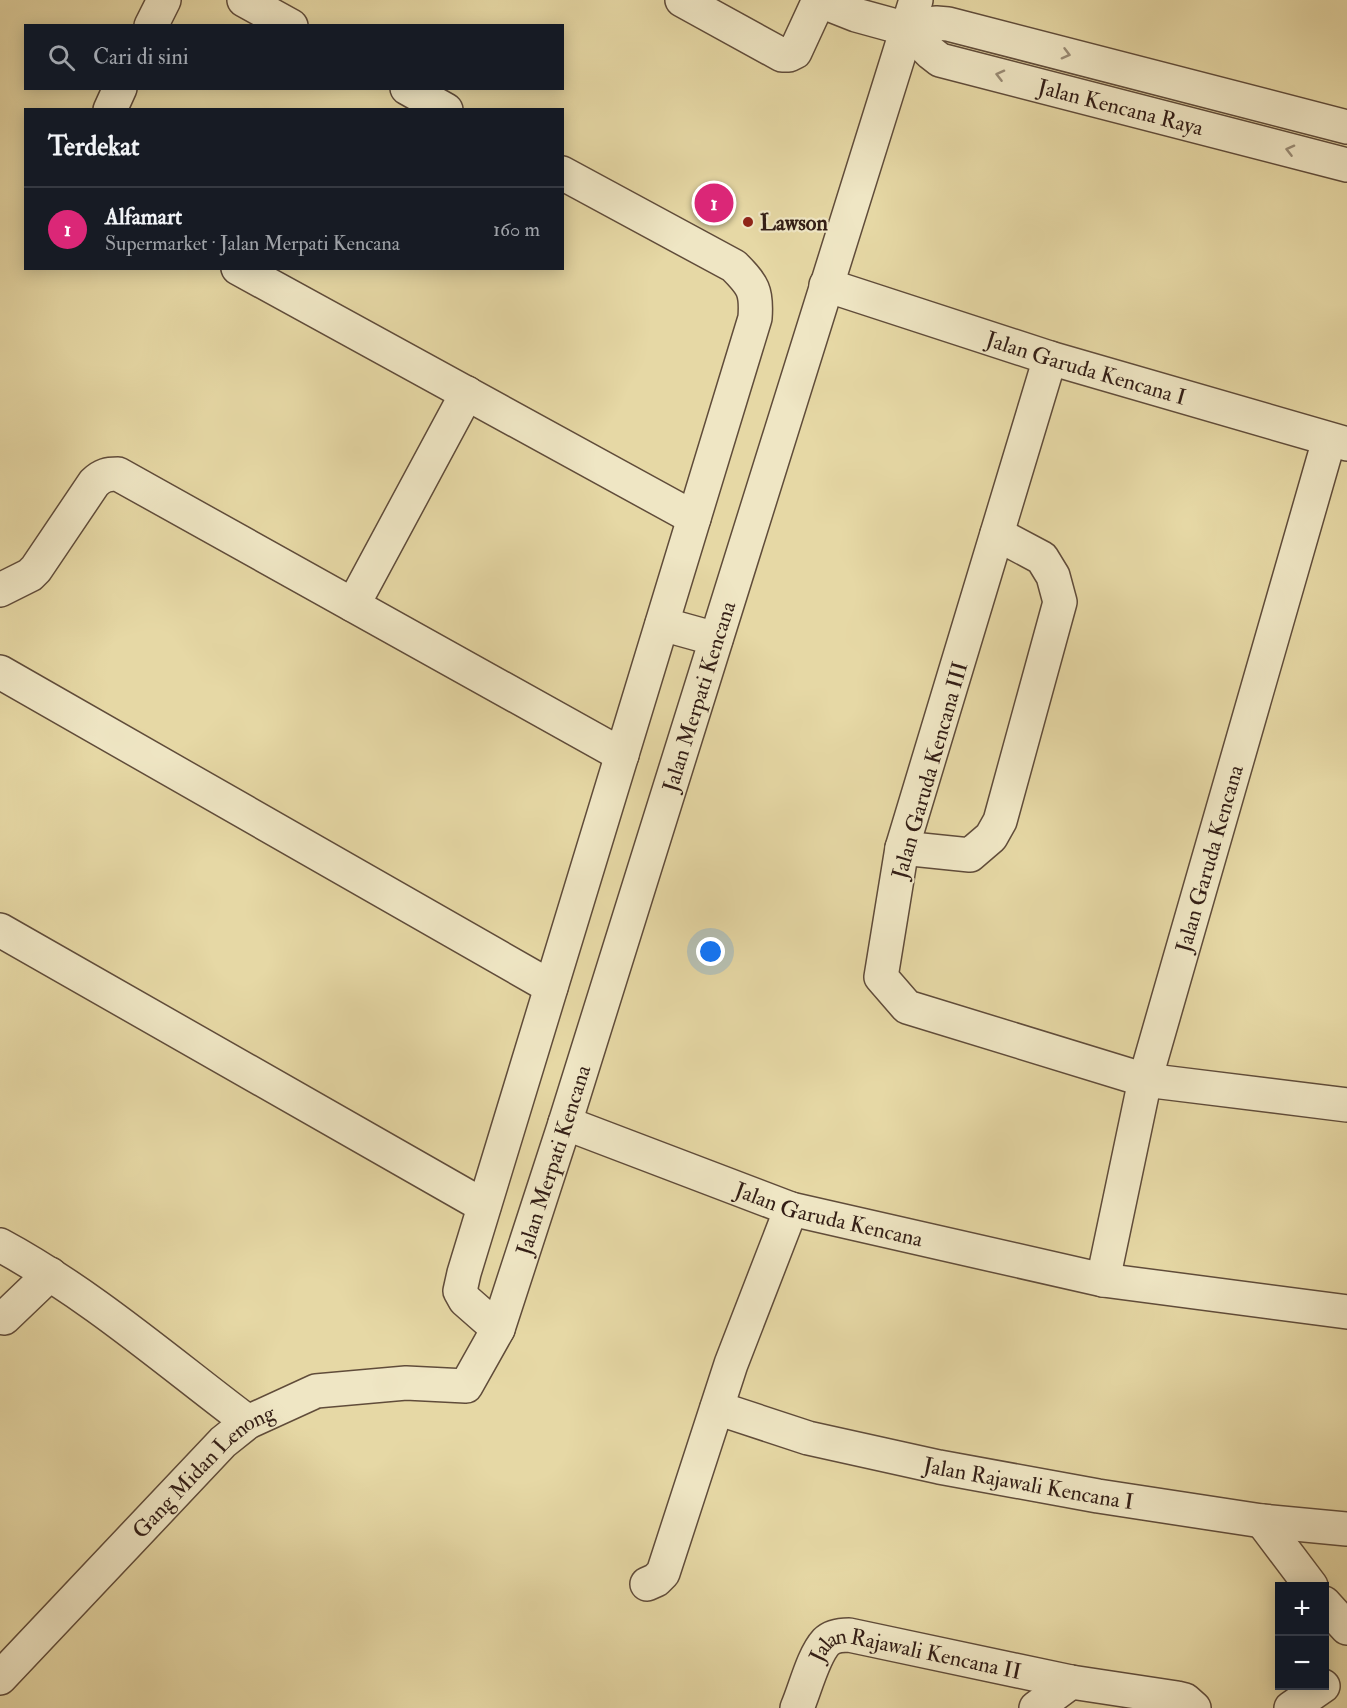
<!DOCTYPE html>
<html lang="id">
<meta charset="utf-8">
<style>
body{margin:0;font-family:"IM FELL Double Pica",serif;background:#20242c;color:#f1f3f6}
.controls{position:absolute;right:18px;bottom:18px;display:grid;overflow:hidden;border-radius:0px;box-shadow:0 3px 15px #0003}
.controls button{width:54px;height:54px;display:grid;place-items:center;padding:0;border:0;border-bottom:2px solid #363941;background:#171b24;color:#f1f3f6;font:30px sans-serif}
.you{position:absolute;left:711px;top:952px;width:21px;height:21px;margin:-15px;border:4px solid #fff;border-radius:50%;background:#1a73e8;box-shadow:0 0 0 9px #1a73e833}
.badge{display:grid;place-items:center;width:39px;height:39px;border-radius:50%;background:#db2777;color:#fff;font-size:20px;font-weight:700}
.pin{position:absolute;translate:-50% -50%;border:3px solid #fff;box-shadow:0 2px 6px #0006}
.list{margin:0;padding:0;list-style:none}
h2{display:flex;justify-content:space-between;align-items:center;height:78px;margin:0;padding:0 24px;font-size:26px}
h2 small{font-size:20px;font-weight:400;color:#9ea1a6}
.list li{display:grid;grid-template-columns:39px 1fr auto;gap:18px;align-items:center;box-sizing:border-box;height:84px;padding:0 24px;border-top:2px solid #363941}
.list b{display:block;font-size:22px;white-space:nowrap}
.list p{margin:0;font-size:20px;white-space:nowrap;color:#9ea1a6}
.list em{font-size:20px;font-style:normal;color:#9ea1a6}
.icon{flex:none;width:33px;height:33px;fill:none;stroke:currentColor;stroke-width:2;stroke-linecap:round;stroke-linejoin:round}
.map{position:relative;flex:none;width:1347px;height:1708px;overflow:hidden}
.search{position:absolute;background:#171b24;box-shadow:0 3px 15px #0003;left:24px;top:24px;width:540px;height:66px;display:flex;align-items:center;gap:15px;box-sizing:border-box;padding:0 21px;border-radius:0px;color:#9ea1a6;font-size:22px}
.panel{position:absolute;background:#171b24;box-shadow:0 3px 15px #0003;left:24px;top:108px;width:540px;height:162px;border-radius:0px}
.map>svg:first-child{display:block}
.lines{fill:none;stroke-linecap:round;stroke-linejoin:round}
.minor-casing{stroke:#604c3a;stroke-width:36}
.minor{stroke:#efe6c4;stroke-width:33}
.oneway{stroke:#9a8c76}
.poi-dot{fill:#8f2418;stroke:#efe6c4;stroke-width:2}
.labels{text-anchor:middle;stroke-width:4.5;stroke-linejoin:round;paint-order:stroke}
.street-label{font-size:22px;fill:#331e16;stroke:#efe6c4}
.poi-label{font-size:22px;font-weight:bold;fill:#331e16;stroke:#efe6c4;text-anchor:start}
</style>
<div class="map">
<svg width="1347" height="1708" viewBox="0 0 1347 1708">
<rect width="100%" height="100%" fill="#e6d8a5"/>
<filter id="stains"><feTurbulence type="fractalNoise" baseFrequency=".00333" numOctaves="4"/><feColorMatrix values="0 0 0 0 .2 0 0 0 0 .09 0 0 0 0 .02 0 0 0 .5 -.17"/></filter>
<radialGradient id="worn" r=".72"><stop offset=".6" stop-color="#630" stop-opacity="0"/><stop offset="1" stop-color="#630" stop-opacity=".3"/></radialGradient>
<g class="lines">
<!-- minor casing -->
<g class="minor-casing">
<g id="minor">
<path d="M 244,0 L 291,26"/>
<path d="M 682,0 L 782,55 L 789,55 L 795,52 L 819,0"/>
<path d="M 818,0 L 856,15 L 907,29 L 936,23 L 948,24 L 1347,127"/>
<path d="M 151,26 L 164,0"/>
<path id="s1" d="M 907,29 L 931,53 L 940,60 L 1347,165"/>
<path d="M 407,88 L 446,110"/>
<path d="M 110,110 L 120,88"/>
<path d="M 238,268 L 694,518"/>
<path id="s2" d="M 826,285 L 1050,358 L 1347,444"/>
<path d="M 1050,358 L 902,848 L 881,977 L 907,1007 L 1145,1080 L 1347,1105"/>
<path d="M 0,590 L 30,575 L 36,569 L 94,483 C 102,475 108,474 118,474 L 622,755"/>
<path d="M 353,605 L 467,393"/>
<path d="M 662,624 L 716,639"/>
<path d="M 0,672 L 551,987"/>
<path d="M 902,848 L 970,855 L 991,837 L 1000,821 L 1060,602 L 1053,576 L 1042,558 L 997,534"/>
<path d="M 0,930 L 484,1206"/>
<path id="s3" d="M 565,1123 L 791,1209 L 1103,1280 L 1347,1312"/>
<path d="M 0,1245 C 89,1293 167,1361 248,1422"/>
<path id="s4" d="M 1103,1280 L 1145,1080 L 1329,440"/>
<path d="M 0,1316 L 4,1318 L 50,1274"/>
<path d="M 498,1329 L 465,1300 L 460,1291 L 464,1273 L 755,318 C 757,291 753,285 734,266 L 562,173"/>
<path id="s5" d="M 717,1408 L 808,1438 L 939,1467 L 1098,1496 L 1262,1521 L 1347,1529"/>
<path d="M 1262,1521 L 1311,1586"/>
<path d="M 647,1584 L 656,1580 L 663,1573 L 731,1364 L 791,1209"/>
<path d="M 1324,1603 L 1347,1628"/>
<path id="s6" d="M 0,1678 L 223,1442 L 248,1422 L 316,1391 L 406,1383 L 466,1386 L 498,1329 L 565,1123 L 916,0"/>
<path id="s7" d="M 797,1708 C 805,1690 813,1656 826,1642 C 832,1636 841,1635 849,1635 L 1071,1682 L 1177,1698 L 1185,1700 L 1194,1708"/>
<path d="M 1036,1708 L 1071,1682"/>
<path d="M 1291,1708 L 1323,1686"/>
</g>
</g>
<!-- minor -->
<use href="#minor" class="minor"/>
</g>
<!-- one-way arrows -->
<defs><path id="oneway-chevron" d="M-2-3.5L2.5 0L-2 3.5" fill="none" stroke-width="1.6" stroke-linecap="round" stroke-linejoin="round" transform="scale(1.5)"/></defs>
<g class="oneway">
<use href="#oneway-chevron" transform="translate(1066 54) rotate(15)"/>
<use href="#oneway-chevron" transform="translate(1000 75) rotate(-166)"/>
<use href="#oneway-chevron" transform="translate(1290 150) rotate(-166)"/>
</g>
<!-- markers -->
<circle class="poi-dot" cx="748" cy="222" r="6"/>
<g class="labels">
<!-- street labels -->
<g class="street-label">
<text dy="8" stroke="none"><textPath href="#s1" startOffset="232">Jalan Kencana Raya</textPath></text>
<text dy="8" stroke="none"><textPath href="#s2" startOffset="273">Jalan Garuda Kencana I</textPath></text>
<text dy="8" stroke="none"><textPath href="#s6" startOffset="1311">Jalan Merpati Kencana</textPath></text>
<text transform="translate(929 770) rotate(-74)" y="8">Jalan Garuda Kencana III</text>
<text dy="8" stroke="none"><textPath href="#s4" startOffset="435">Jalan Garuda Kencana</textPath></text>
<text dy="8" stroke="none"><textPath href="#s6" startOffset="825">Jalan Merpati Kencana</textPath></text>
<text dy="8" stroke="none"><textPath href="#s3" startOffset="280">Jalan Garuda Kencana</textPath></text>
<text dy="8" stroke="none"><textPath href="#s6" startOffset="291">Gang Midan Lenong</textPath></text>
<text dy="8" stroke="none"><textPath href="#s5" startOffset="321">Jalan Rajawali Kencana I</textPath></text>
<text dy="8" stroke="none"><textPath href="#s7" startOffset="162">Jalan Rajawali Kencana II</textPath></text>
</g>
<!-- poi labels -->
<g class="poi-label">
<text x="760" y="230">Lawson</text>
</g>
</g>
<rect width="100%" height="100%" filter="url(#stains)"/>
<rect width="100%" height="100%" fill="url(#worn)"/>
</svg>
<div class="controls">
<button>+</button>
<button>−</button>
</div>
<div class="you"></div>
<div class="pin badge" style="left:714px;top:203px">1</div>
<div class="search"><svg class="icon" aria-label="search" viewBox="0 0 24 24"><circle cx="10" cy="10" r="6"/><path d="M15 15l6 6"/></svg>Cari di sini</div>
<section class="panel">
<h2>Terdekat<small></small></h2>
<ul class="list">
<li><span class="badge">1</span><div><b>Alfamart</b><p>Supermarket · Jalan Merpati Kencana</p></div><em>160 m</em></li>
</ul>
</section>
</div>
